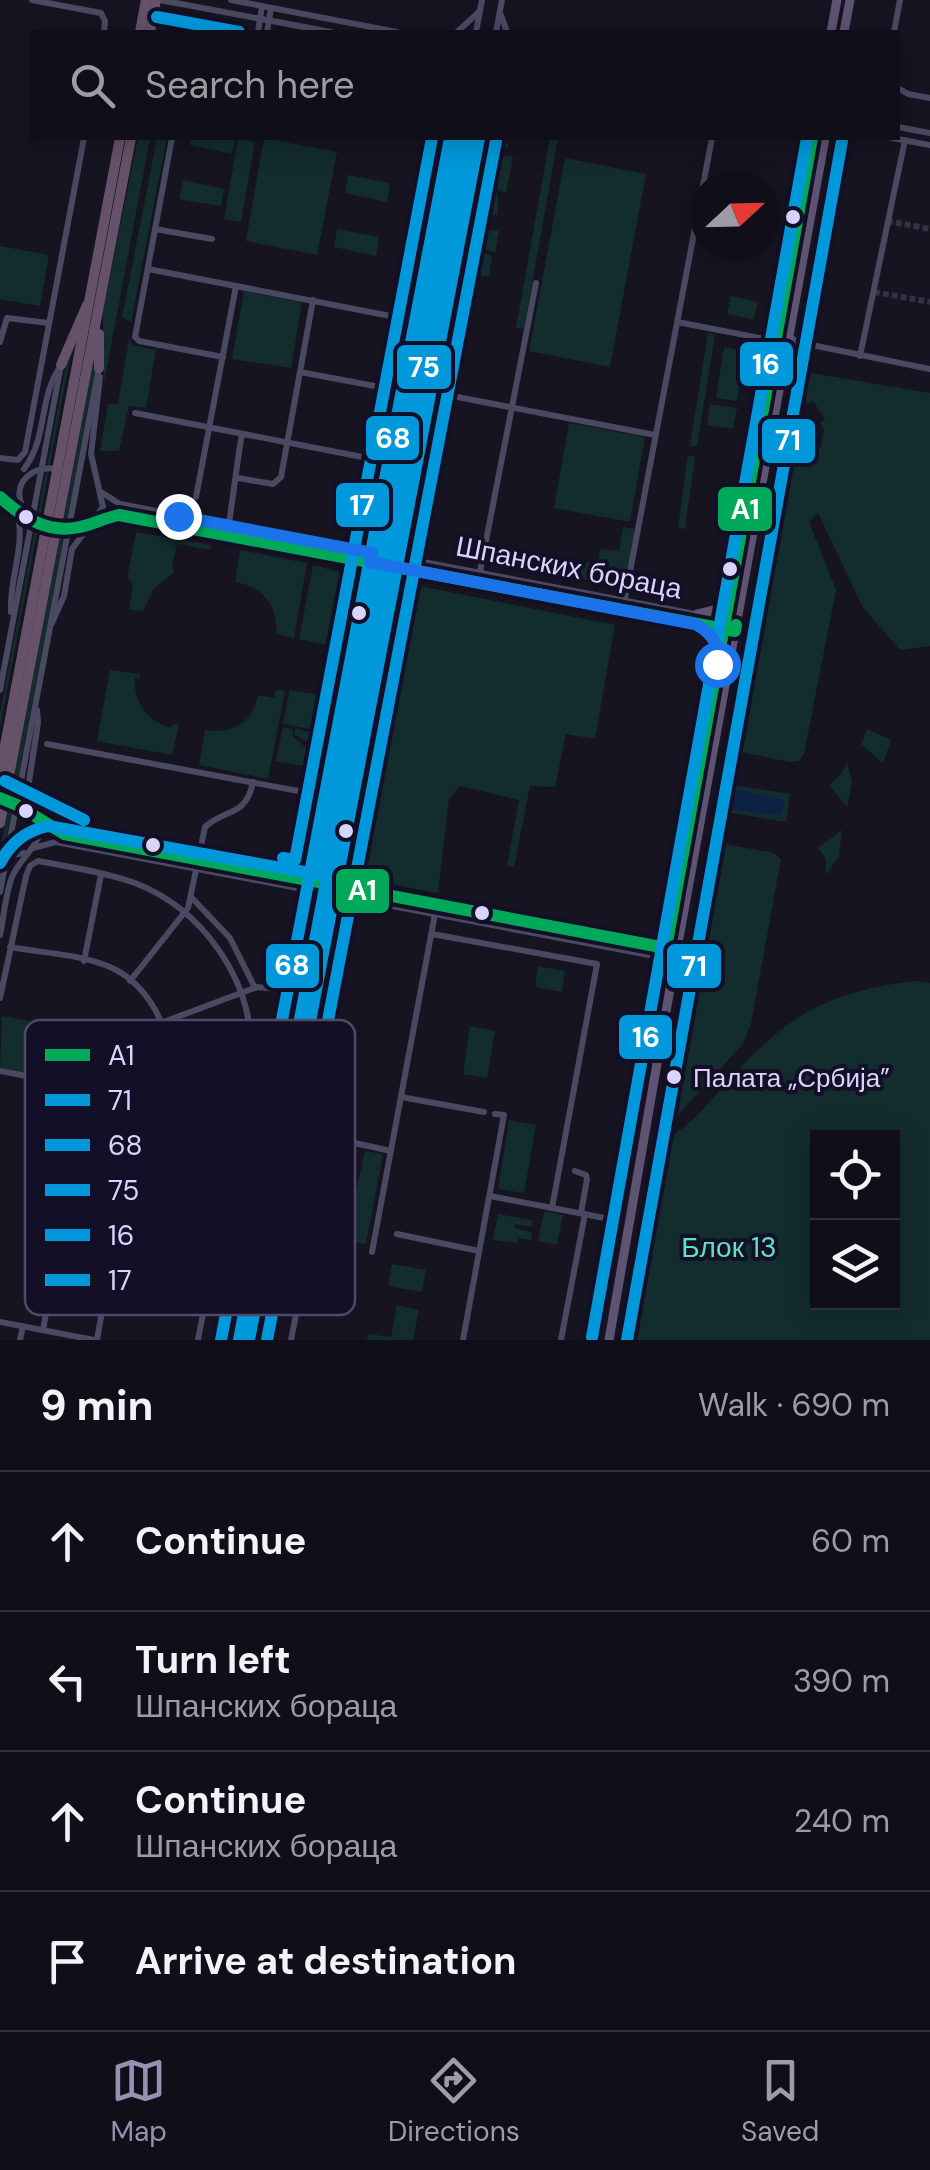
<!DOCTYPE html>
<meta charset="utf-8">
<style>
body{margin:0;font-family:"DM Sans",sans-serif;background:#1e1d26;color:#f1f3f6}
.controls{position:absolute;right:30px;bottom:30px;display:grid;overflow:hidden;border-radius:0px;box-shadow:0 5px 25px #0003}
.controls button{width:90px;height:90px;display:grid;place-items:center;padding:0;border:0;border-bottom:2px solid #302f38;background:#100f19;color:#f1f3f6;font:50px sans-serif}
.compass{position:absolute;left:690px;top:170px;width:90px;height:90px;border-radius:50%;background:#100f19;box-shadow:0 5px 25px #0003;rotate:68deg}
.stop{position:absolute;width:30px;height:30px;margin:-22px;border:8px solid #1a73e8;border-radius:50%;background:#fff}
.stop.end{background:#1a73e8;border-color:#fff;box-shadow:0 2px 10px #0008}
.list{margin:0;padding:0;list-style:none}
h2{display:flex;justify-content:space-between;align-items:center;height:130px;margin:0;padding:0 40px;font-size:42px}
h2 small{font-size:32px;font-weight:400;color:#9c9ca2}
.list li{display:grid;grid-template-columns:65px 1fr auto;gap:30px;align-items:center;box-sizing:border-box;height:140px;padding:0 40px;border-top:2px solid #302f38}
.list b{display:block;font-size:38px;white-space:nowrap}
.list p{margin:0;font-size:32px;white-space:nowrap;color:#9c9ca2}
.list em{font-size:32px;font-style:normal;color:#9c9ca2}
.icon{flex:none;width:55px;height:55px;fill:none;stroke:currentColor;stroke-width:2;stroke-linecap:round;stroke-linejoin:round}
.map{position:relative;flex:none;width:930px;height:1340px;overflow:hidden}
.search{position:absolute;background:#100f19;box-shadow:0 5px 25px #0003;left:30px;right:30px;top:30px;height:110px;display:flex;align-items:center;gap:25px;box-sizing:border-box;padding:0 35px;border-radius:0px;color:#9c9ca2;font-size:38px}
.sheet{height:690px;background:#100f19}
nav{display:flex;justify-content:space-around;align-items:center;box-sizing:border-box;height:140px;border-top:2px solid #302f38;background:#100f19;font-size:28px;color:#9c9ca2}
nav a{display:grid;justify-items:center;gap:5px}
nav .on{color:#9591b1}
.map>svg:first-child{display:block}
.green{fill:#132c2d;fill-rule:evenodd}
.water{fill:#0d2144}
.lines{fill:none;stroke-linecap:round;stroke-linejoin:round}
.minor-tunnel{stroke:#333142;stroke-width:6;stroke-dasharray:6 3;stroke-linecap:butt}
.minor{stroke:#4a4962;stroke-width:6}
.major{stroke:#5e5373;stroke-width:9}
.highway{stroke:#67516a;stroke-width:10}
.bus-1-casing{stroke:#130f26;stroke-width:20}
.bus-2-casing{stroke:#130f26;stroke-width:20}
.bus-3-casing{stroke:#130f26;stroke-width:20}
.bus-4-casing{stroke:#130f26;stroke-width:20}
.bus-5-casing{stroke:#130f26;stroke-width:20}
.bus-6-casing{stroke:#130f26;stroke-width:20}
.bus-1{stroke:#00a859;stroke-width:12}
.bus-2{stroke:#0098da;stroke-width:12}
.bus-3{stroke:#0098da;stroke-width:12}
.bus-4{stroke:#0098da;stroke-width:12}
.bus-5{stroke:#0098da;stroke-width:12}
.bus-6{stroke:#0098da;stroke-width:12}
.route{stroke:#1a73e8;stroke-width:12}
.bus-dot{fill:#d9d4ff;stroke:#130f26;stroke-width:4}
.labels{text-anchor:middle;stroke-width:8;stroke-linejoin:round;paint-order:stroke}
.bus-label{font-size:26px;fill:#d9d4ff;stroke:#130f26;text-anchor:start}
.street-label{font-size:28px;fill:#d9d4ff;stroke:#130f26}
.park-label{font-size:28px;fill:#5fe0c0;stroke:#130f26}
.key{fill:#130f26;stroke:#4e4a67;stroke-width:2.5}
.key-label{font-size:28px;fill:#d9d4ff}
.line-badge{stroke:#130f26;stroke-width:4}
.badge-label{font-size:28px;text-anchor:middle;font-weight:bold;fill:#fff}
</style>
<div class="map">
<svg width="930" height="1340" viewBox="0 0 930 1340">
<rect width="100%" height="100%" fill="#161421"/>
<!-- green -->
<g class="green">
<path d="M 138,138 L 150,138 L 104,383 L 103,311 Z"/>
<path d="M 157,138 L 167,138 L 131,322 L 122,318 Z"/>
<path d="M 191,138 L 235,138 L 232,154 L 190,145 Z"/>
<path d="M 264,138 L 337,152 L 317,255 L 246,241 Z"/>
<path d="M 493,138 L 509,144 L 498,160 L 506,155 L 513,157 L 506,193 L 493,187 L 498,195 L 498,215 L 483,214 L 479,208 Z"/>
<path d="M 550,138 L 558,138 L 524,329 L 516,328 Z"/>
<path d="M 238,139 L 255,142 L 241,222 L 224,219 Z"/>
<path d="M 565,158 L 646,174 L 610,367 L 529,351 Z"/>
<path d="M 348,175 L 390,183 L 387,202 L 345,193 Z"/>
<path d="M 183,180 L 224,189 L 221,206 L 179,199 Z"/>
<path d="M 482,225 L 480,245 L 484,229 L 499,231 L 495,253 L 480,246 L 479,251 L 492,256 L 489,276 L 473,277 L 469,291 L 465,291 L 477,226 Z"/>
<path d="M 441,226 L 445,231 L 418,367 L 420,372 L 412,370 L 438,231 Z"/>
<path d="M 337,229 L 379,237 L 376,256 L 334,247 Z"/>
<path d="M 0,246 L 49,255 L 40,306 L 0,299 Z"/>
<path d="M 244,291 L 302,302 L 291,368 L 232,359 Z"/>
<path d="M 731,296 L 758,302 L 754,320 L 727,314 Z"/>
<path d="M 708,333 L 715,335 L 697,446 L 690,446 Z"/>
<path d="M 129,339 L 133,345 L 156,350 L 146,408 L 129,406 L 119,451 L 100,451 L 108,404 L 118,404 Z"/>
<path d="M 73,343 L 0,728 L 0,713 L 66,365 Z"/>
<path d="M 724,347 L 745,351 L 737,401 L 716,398 Z"/>
<path d="M 96,349 L 96,370 L 0,871 L 0,851 Z"/>
<path d="M 800,371 L 930,393 L 930,646 L 900,650 L 862,606 L 818,513 L 809,522 L 836,590 L 804,754 L 799,761 L 790,762 L 730,750 L 762,582 L 753,579 L 770,481 L 821,447 L 824,429 L 820,423 L 825,419 L 813,401 L 807,404 L 799,391 Z"/>
<path d="M 408,398 L 414,401 L 410,403 L 387,533 L 390,535 L 386,538 L 396,541 L 395,536 L 398,536 L 409,482 L 405,480 L 409,478 L 412,479 L 401,545 L 383,541 Z"/>
<path d="M 710,404 L 737,408 L 733,429 L 707,425 Z"/>
<path d="M 569,423 L 645,437 L 630,522 L 554,508 Z"/>
<path d="M 688,455 L 695,457 L 685,529 L 678,528 Z"/>
<path d="M 623,527 L 635,529 L 624,588 L 576,578 L 579,561 L 598,564 L 600,549 L 619,551 Z"/>
<path d="M 136,532 L 211,545 L 209,550 L 177,544 L 172,566 L 174,573 L 154,588 L 143,611 L 129,610 L 133,584 L 127,578 Z"/>
<path d="M 240,550 L 307,563 L 294,638 L 276,634 C 279,606 262,586 235,582 Z"/>
<path d="M 313,565 L 354,576 L 342,648 L 299,639 Z"/>
<path d="M 373,575 L 378,576 L 375,577 L 350,716 L 347,702 Z"/>
<path d="M 409,584 L 615,625 L 595,739 L 566,734 L 555,787 L 530,786 L 514,867 L 507,866 L 519,800 L 460,786 L 449,799 L 438,893 L 360,878 L 354,867 Z"/>
<path d="M 110,670 L 140,674 L 140,678 L 135,677 C 133,702 147,721 171,728 L 172,724 L 179,725 L 172,755 L 97,741 Z"/>
<path d="M 276,690 L 285,691 L 268,779 L 199,765 L 205,730 C 232,734 253,723 258,695 L 274,698 Z"/>
<path d="M 290,690 L 333,697 L 326,732 L 283,724 Z"/>
<path d="M 283,727 L 292,729 L 293,737 L 309,750 L 305,766 L 276,761 Z"/>
<path d="M 295,729 L 324,735 L 320,761 L 307,741 L 295,735 Z"/>
<path d="M 867,729 L 891,740 L 883,763 L 861,744 Z"/>
<path d="M 357,734 L 361,739 L 336,873 L 333,870 Z"/>
<path d="M 847,762 L 852,782 L 847,807 L 829,785 L 842,773 Z"/>
<path d="M 727,784 L 790,794 L 786,822 L 722,811 Z"/>
<path d="M 842,830 L 839,856 L 826,875 L 826,859 L 818,848 Z"/>
<path d="M 714,842 L 774,853 L 781,859 L 751,1024 L 743,1044 L 674,1119 L 661,1122 Z"/>
<path d="M 322,898 L 326,911 L 307,1032 L 303,1041 L 290,1044 L 284,1031 L 306,909 L 313,899 Z"/>
<path d="M 538,966 L 565,971 L 562,992 L 535,987 Z"/>
<path d="M 914,981 L 930,983 L 930,1340 L 623,1340 L 656,1144 C 686,1132 704,1108 725,1084 C 785,1018 823,992 914,981 ZM 818,1138 L 892,1138 L 892,1302 L 818,1302 Z"/>
<path d="M 2,1016 L 95,1033 L 86,1083 L 0,1069 Z"/>
<path d="M 470,1026 L 495,1031 L 487,1078 L 463,1074 Z"/>
<path d="M 509,1120 L 536,1125 L 524,1193 L 498,1189 Z"/>
<path d="M 365,1151 L 383,1154 L 366,1244 L 345,1241 Z"/>
<path d="M 544,1211 L 563,1215 L 557,1245 L 538,1241 Z"/>
<path d="M 498,1214 L 533,1220 L 532,1227 L 515,1224 L 514,1227 L 532,1233 L 531,1240 L 519,1238 L 517,1243 L 493,1240 Z"/>
<path d="M 392,1264 L 426,1270 L 422,1292 L 388,1286 Z"/>
<path d="M 397,1305 L 419,1310 L 413,1340 L 367,1340 L 368,1334 L 391,1337 Z"/>
</g>
<!-- water -->
<path class="water" d="M 732,788 L 784,800 L 782,815 L 728,810 Z"/>
<g class="lines">
<!-- minor-tunnel -->
<g class="minor-tunnel">
<path d="M 887,221 L 930,229"/>
<path d="M 874,292 L 930,302"/>
</g>
<!-- minor -->
<g class="minor">
<path d="M 32,0 L 101,13 L 105,21 L 104,32"/>
<path d="M 160,0 L 331,32"/>
<path d="M 231,0 L 397,32"/>
<path d="M 501,15 L 507,32"/>
<path d="M 193,32 L 204,29 L 227,32"/>
<path d="M 258,32 L 262,6"/>
<path d="M 267,32 L 271,8"/>
<path d="M 457,32 L 480,11"/>
<path d="M 476,32 L 482,0"/>
<path d="M 496,32 L 502,0"/>
<path d="M 894,32 L 900,0"/>
<path d="M 898,88 L 908,94 L 930,98"/>
<path d="M 898,127 L 930,133"/>
<path d="M 172,138 L 135,337 L 139,341 L 223,357"/>
<path d="M 892,138 L 930,145"/>
<path d="M 439,202 L 442,210 L 450,215 L 466,207"/>
<path d="M 435,228 L 450,223 L 460,234"/>
<path d="M 155,229 L 212,239"/>
<path d="M 148,269 L 406,319 L 415,313"/>
<path d="M 677,322 L 776,341"/>
<path d="M 789,336 L 797,342 L 930,369"/>
<path d="M 0,342 L 7,318 L 49,323"/>
<path d="M 860,356 L 905,140"/>
<path d="M 300,372 L 380,387"/>
<path d="M 407,373 L 417,385 L 434,380 L 442,394"/>
<path d="M 401,399 L 414,393 L 429,402"/>
<path d="M 431,402 L 442,394 L 655,435"/>
<path d="M 135,413 L 378,460 L 387,472"/>
<path d="M 367,457 L 427,138"/>
<path d="M 0,458 L 18,460 L 25,452 L 84,138"/>
<path d="M 24,469 C 47,439 39,401 58,370"/>
<path d="M 60,469 C 0,460 5,542 86,526"/>
<path d="M 238,478 L 273,484 L 281,477 L 313,300"/>
<path d="M 101,492 L 120,504 L 737,622"/>
<path d="M 196,497 L 236,286"/>
<path d="M 97,519 L 119,515 L 735,631"/>
<path d="M 227,535 C 233,501 236,468 242,434"/>
<path d="M 479,577 L 536,283"/>
<path d="M 624,603 L 712,138"/>
<path d="M 11,612 C 9,579 25,548 18,516"/>
<path d="M 52,623 L 64,596 L 72,549 L 103,507 L 91,454 L 100,377"/>
<path d="M 0,690 L 61,365"/>
<path d="M 342,713 C 350,722 360,725 369,716"/>
<path d="M 336,736 L 354,731 L 365,742"/>
<path d="M 47,744 L 325,796"/>
<path d="M 33,811 L 29,782 L 38,723 L 37,710"/>
<path d="M 39,819 L 58,832 L 81,838 L 667,949"/>
<path d="M 33,848 L 56,842 L 665,958"/>
<path d="M 0,857 L 24,853"/>
<path d="M 0,892 L 99,368"/>
<path d="M 191,897 L 230,938 L 255,988"/>
<path d="M 432,934 L 597,964 L 552,1208"/>
<path d="M 0,935 C 4,917 5,895 12,877 C 20,858 39,847 41,827 L 28,808 L 4,798"/>
<path d="M 10,947 C 42,953 80,954 110,967 C 140,980 166,1016 166,1048 C 167,1066 162,1085 158,1102"/>
<path d="M 84,961 L 101,875"/>
<path d="M 130,981 L 188,908 L 205,827 C 226,808 246,817 253,782"/>
<path d="M 0,998 L 26,876 L 30,866 L 38,861 C 69,867 105,872 135,883 C 202,909 251,978 251,1049 C 251,1072 246,1095 242,1118 L 238,1126 L 198,1340"/>
<path d="M 161,1023 L 257,987 L 277,989 L 289,983"/>
<path d="M 279,1038 L 292,1051 L 304,1046"/>
<path d="M 274,1065 C 280,1058 288,1058 297,1061 L 300,1067"/>
<path d="M 0,1071 L 253,1120"/>
<path d="M 89,1087 L 69,1190 L 127,1201 L 146,1100"/>
<path d="M 401,1097 L 484,1112"/>
<path d="M 292,1120 L 300,1131 L 391,1151"/>
<path d="M 575,1171 L 586,1175 L 587,1179 L 581,1213"/>
<path d="M 490,1196 L 615,1220"/>
<path d="M 249,1207 L 260,1216 L 274,1213"/>
<path d="M 243,1230 L 251,1225 L 263,1227 L 268,1235"/>
<path d="M 397,1234 L 479,1251"/>
<path d="M 372,1252 L 435,914"/>
<path d="M 0,1322 L 94,1340"/>
<path d="M 43,1330 L 61,1233 L 114,1243 L 97,1340"/>
<path d="M 20,1340 L 23,1326"/>
<path d="M 221,1340 L 450,138"/>
<path d="M 249,1340 L 479,138"/>
<path d="M 291,1340 L 331,1138"/>
<path d="M 463,1340 L 504,1115 L 495,1114"/>
<path d="M 561,1340 L 585,1214"/>
</g>
<!-- major -->
<g class="major">
<path d="M 831,32 L 837,0"/>
<path d="M 844,32 L 850,0"/>
<path d="M 697,614 L 717,609 L 727,599"/>
<path d="M 695,624 L 709,633 L 718,651"/>
<path d="M 596,1340 L 635,1110 L 812,138"/>
<path d="M 609,1340 L 675,960 L 825,138"/>
</g>
<!-- highway -->
<g class="highway">
<path d="M 140,32 L 146,0"/>
<path d="M 150,32 L 156,0"/>
<path d="M 99,334 L 99,368"/>
<path d="M 61,365 L 87,305"/>
<path d="M 0,772 L 120,138"/>
<path d="M 0,823 L 131,138"/>
</g>
<!-- bus-1 casing -->
<g class="bus-1-casing">
<g id="bus-1">
<path d="M 0,497 C 23,518 48,534 80,527 C 93,524 105,518 119,515 L 735,631 L 736,625"/>
<path d="M 0,798 L 17,805 L 64,834 L 666,948 L 812,138"/>
</g>
</g>
<!-- bus-2 casing -->
<g class="bus-2-casing">
<g id="bus-2">
<path d="M 157,17 L 239,32"/>
<path d="M 627,1340 L 842,141"/>
</g>
</g>
<!-- bus-3 casing -->
<g class="bus-3-casing">
<g id="bus-3">
<path d="M 221,1340 L 450,138"/>
<path d="M 249,1340 L 479,138"/>
</g>
</g>
<!-- bus-4 casing -->
<g class="bus-4-casing">
<g id="bus-4">
<path d="M 239,1340 L 467,141"/>
<path d="M 267,1340 L 496,141"/>
</g>
</g>
<!-- bus-5 casing -->
<g class="bus-5-casing">
<path id="bus-5" d="M 592,1337 L 807,138"/>
</g>
<!-- bus-6 casing -->
<g class="bus-6-casing">
<g id="bus-6">
<path d="M 5,781 L 84,820"/>
<path d="M 283,858 L 295,860 L 432,138"/>
<path d="M 0,863 C 11,843 25,831 48,826 L 321,875 L 461,138"/>
</g>
</g>
<!-- bus-1 -->
<use href="#bus-1" class="bus-1"/>
<!-- bus-2 -->
<use href="#bus-2" class="bus-2"/>
<!-- bus-3 -->
<use href="#bus-3" class="bus-3"/>
<!-- bus-4 -->
<use href="#bus-4" class="bus-4"/>
<!-- bus-5 -->
<use href="#bus-5" class="bus-5"/>
<!-- bus-6 -->
<use href="#bus-6" class="bus-6"/>
</g>
<g class="lines">
<!-- route -->
<path class="route" d="M 178,516 L 372,553 L 370,562 L 695,624 C 712,633 721,646 717,664"/>
</g>
<!-- markers -->
<g class="bus-dot">
<circle cx="793" cy="217" r="9"/>
<circle cx="26" cy="517" r="9"/>
<circle cx="730" cy="569" r="9"/>
<circle cx="359" cy="613" r="9"/>
<circle cx="26" cy="811" r="9"/>
<circle cx="346" cy="831" r="9"/>
<circle cx="153" cy="845" r="9"/>
<circle cx="482" cy="913" r="9"/>
<circle cx="674" cy="1077" r="9"/>
</g>
<g class="labels">
<!-- bus labels -->
<g class="bus-label">
<text x="693" y="1087">Палата „Србија”</text>
</g>
<!-- street labels -->
<g class="street-label">
<text transform="translate(569 567) rotate(11)" y="10">Шпанских бораца</text>
</g>
<!-- park labels -->
<g class="park-label">
<text x="729" y="1257">Блок 13</text>
</g>
</g>
<!-- legend -->
<rect x="25" y="1020" width="330" height="295" rx="15" class="key"/>
<rect x="45" y="1049" width="45" height="12" fill="#00a859"/>
<rect x="45" y="1094" width="45" height="12" fill="#0098da"/>
<rect x="45" y="1139" width="45" height="12" fill="#0098da"/>
<rect x="45" y="1184" width="45" height="12" fill="#0098da"/>
<rect x="45" y="1229" width="45" height="12" fill="#0098da"/>
<rect x="45" y="1274" width="45" height="12" fill="#0098da"/>
<g class="key-label">
<text x="108" y="1065">A1</text>
<text x="108" y="1110">71</text>
<text x="108" y="1155">68</text>
<text x="108" y="1200">75</text>
<text x="108" y="1245">16</text>
<text x="108" y="1290">17</text>
</g>
<g class="line-badge">
<rect x="738" y="340" width="57" height="48" rx="10" fill="#0098da"/>
<rect x="395" y="343" width="58" height="48" rx="10" fill="#0098da"/>
<rect x="364" y="414" width="57" height="48" rx="10" fill="#0098da"/>
<rect x="760" y="417" width="57" height="48" rx="10" fill="#0098da"/>
<rect x="334" y="481" width="57" height="48" rx="10" fill="#0098da"/>
<rect x="716" y="485" width="58" height="48" rx="10" fill="#00a859"/>
<rect x="334" y="867" width="57" height="48" rx="10" fill="#00a859"/>
<rect x="264" y="942" width="57" height="48" rx="10" fill="#0098da"/>
<rect x="665" y="942" width="58" height="48" rx="10" fill="#0098da"/>
<rect x="617" y="1013" width="57" height="48" rx="10" fill="#0098da"/>
</g>
<g class="badge-label">
<text x="766" y="374">16</text>
<text x="424" y="377">75</text>
<text x="393" y="448">68</text>
<text x="788" y="450">71</text>
<text x="362" y="515">17</text>
<text x="745" y="519">A1</text>
<text x="362" y="900">A1</text>
<text x="292" y="975">68</text>
<text x="694" y="976">71</text>
<text x="646" y="1047">16</text>
</g>
</svg>
<div class="controls">
<button><svg class="icon" aria-label="locate" viewBox="0 0 24 24"><circle cx="12" cy="12" r="6"/><path d="M12 2v4M12 18v4M2 12h4M18 12h4"/></svg></button>
<button><svg class="icon" aria-label="layers" viewBox="0 0 24 24"><path d="M12 4l9 5-9 5-9-5zM3 14l9 5 9-5"/></svg></button>
</div>
<svg class="compass" viewBox="-18 -18 36 36"><path d="M0-13l5 13h-10z" fill="#e53935"/><path d="M0 13l5-13h-10z" fill="#9c9ca2"/></svg>
<div class="stop" style="left:717px;top:664px"></div>
<div class="stop end" style="left:178px;top:516px"></div>
<div class="search"><svg class="icon" aria-label="search" viewBox="0 0 24 24"><circle cx="10" cy="10" r="6"/><path d="M15 15l6 6"/></svg>Search here</div>
</div>
<section class="sheet">
<h2>9 min<small>Walk · 690 m</small></h2>
<ul class="list">
<li><svg class="icon" aria-label="ahead" viewBox="0 0 24 24"><path d="M12 20V5M6 11l6-6 6 6"/></svg><div><b>Continue</b></div><em>60 m</em></li>
<li><svg class="icon" aria-label="left" viewBox="0 0 24 24"><path d="M17 20v-9H6M10 6l-5 5 5 5"/></svg><div><b>Turn left</b><p>Шпанских бораца</p></div><em>390 m</em></li>
<li><svg class="icon" aria-label="ahead" viewBox="0 0 24 24"><path d="M12 20V5M6 11l6-6 6 6"/></svg><div><b>Continue</b><p>Шпанских бораца</p></div><em>240 m</em></li>
<li><svg class="icon" aria-label="arrive" viewBox="0 0 24 24"><path d="M6 21V4h12l-3 4 3 4H6"/></svg><div><b>Arrive at destination</b></div></li>
</ul>
</section>
<nav>
<a class="on"><svg class="icon" aria-label="map" viewBox="0 0 24 24"><path d="M3 6l6-2 6 2 6-2v14l-6 2-6-2-6 2zM9 4v14M15 6v14"/></svg>Map</a>
<a><svg class="icon" aria-label="directions" viewBox="0 0 24 24"><path d="M12 3l9 9-9 9-9-9zM9 14v-3h6M13 9l2 2-2 2"/></svg>Directions</a>
<a><svg class="icon" aria-label="saved" viewBox="0 0 24 24"><path d="M7 4h10v16l-5-4-5 4z"/></svg>Saved</a>
</nav>
